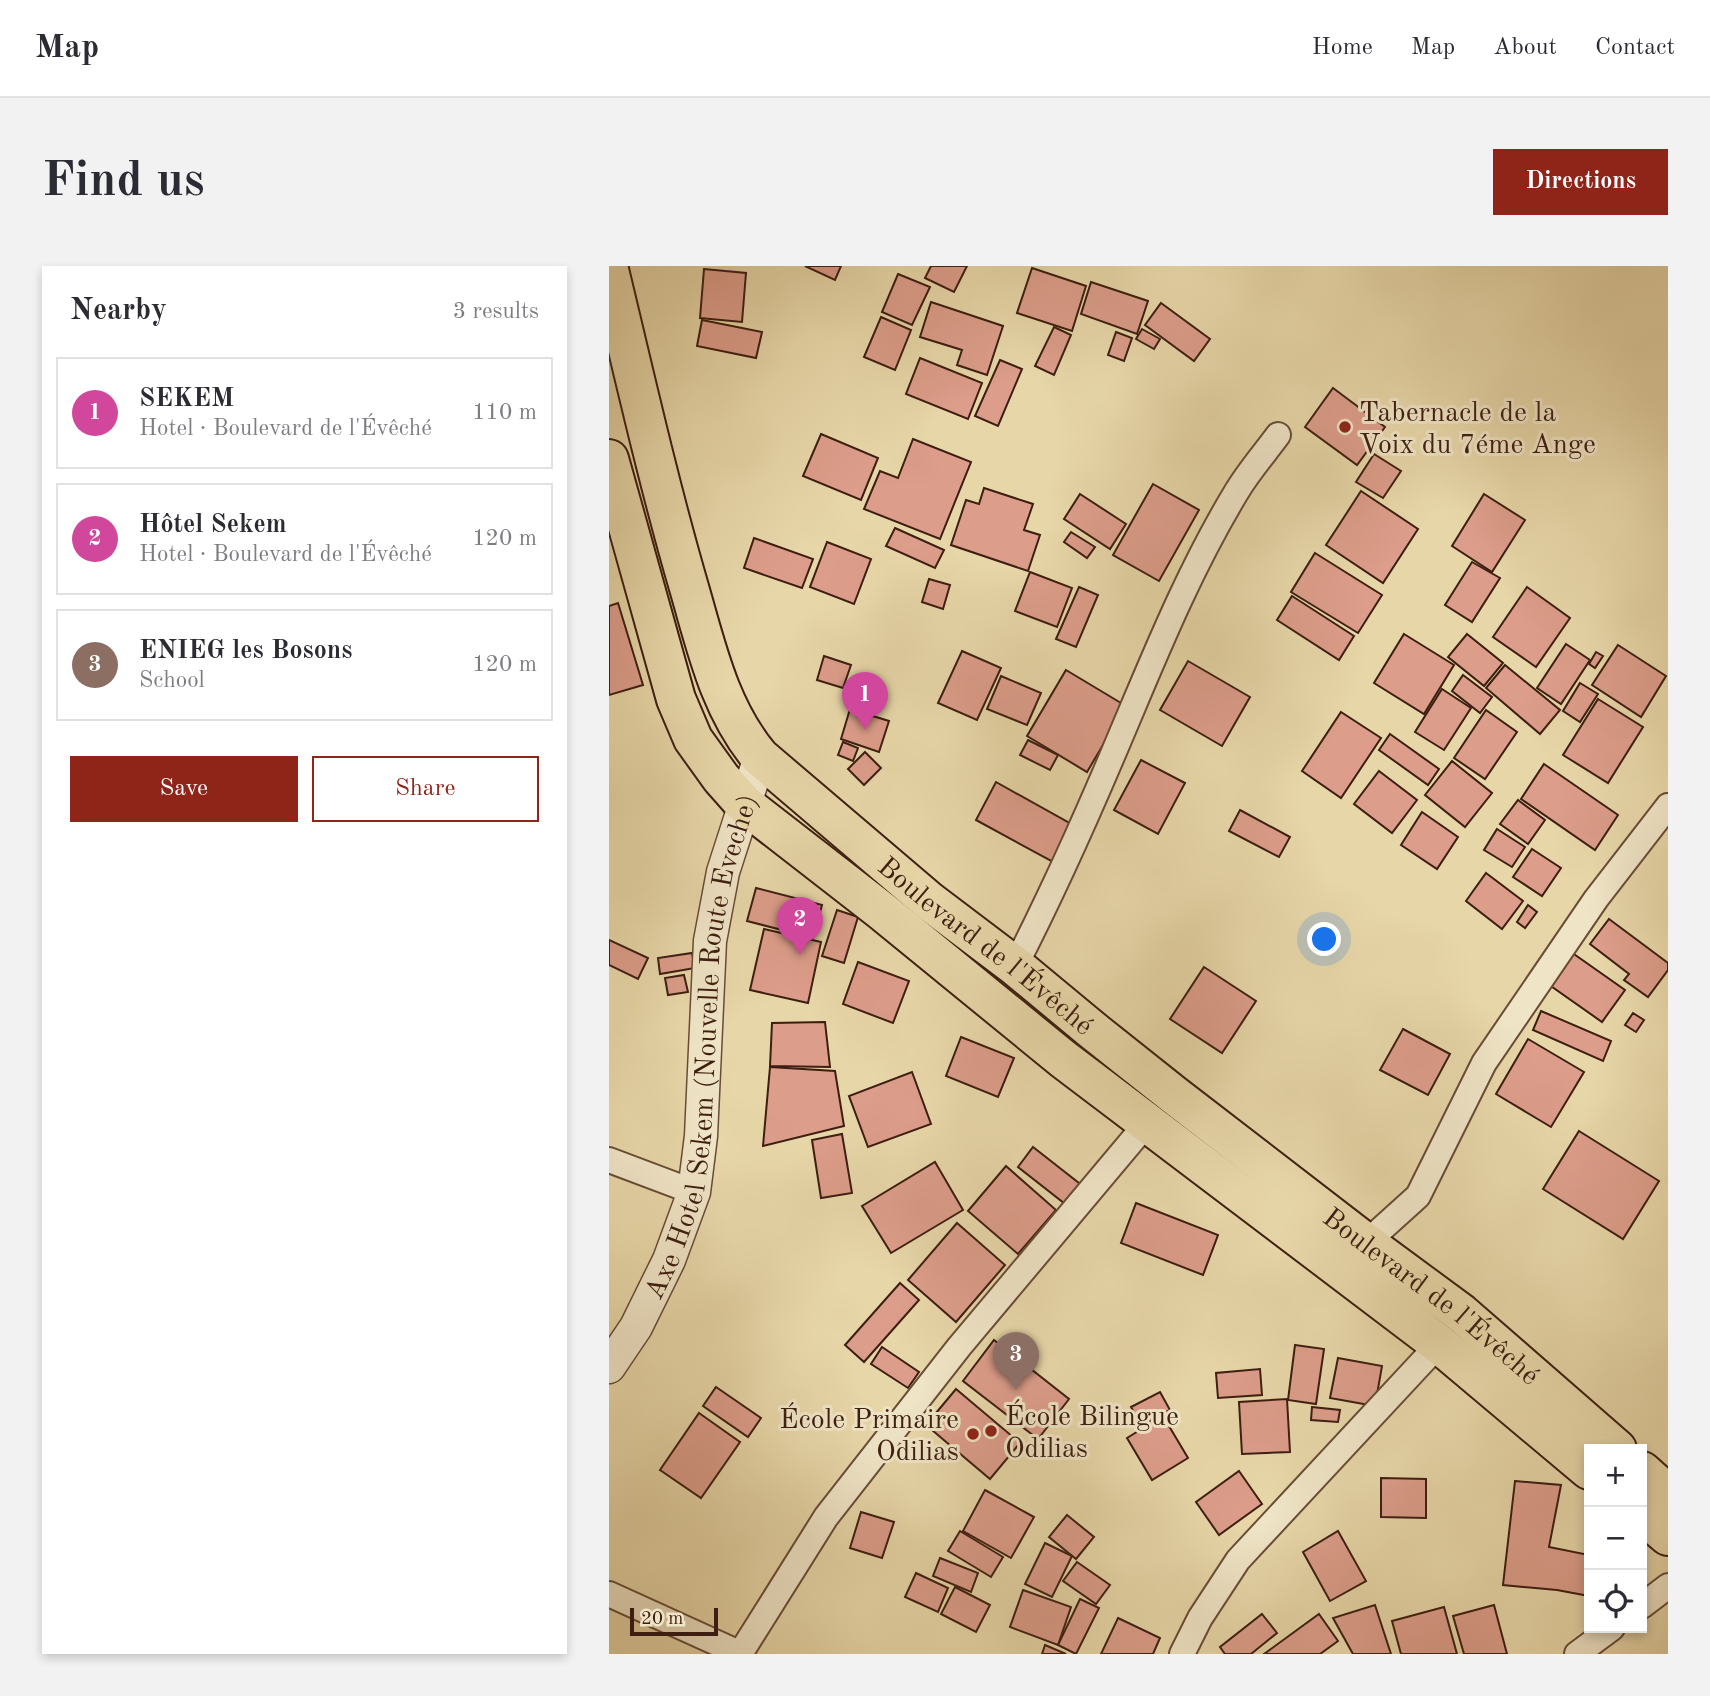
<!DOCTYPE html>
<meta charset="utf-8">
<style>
body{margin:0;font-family:"Old Standard TT",serif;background:#f2f2f3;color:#2b2b33}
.controls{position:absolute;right:21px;bottom:21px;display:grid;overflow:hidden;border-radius:0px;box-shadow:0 4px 10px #0003}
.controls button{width:63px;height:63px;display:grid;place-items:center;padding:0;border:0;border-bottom:2px solid #e1e1e2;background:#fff;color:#2b2b33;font:35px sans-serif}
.scale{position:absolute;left:21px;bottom:18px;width:88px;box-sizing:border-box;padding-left:7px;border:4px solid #3d1e10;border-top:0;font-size:19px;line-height:24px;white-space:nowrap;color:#3d1e10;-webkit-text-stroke:5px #efe4c6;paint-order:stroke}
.you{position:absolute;left:716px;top:674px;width:24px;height:24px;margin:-18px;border:5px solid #fff;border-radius:50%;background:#1a73e8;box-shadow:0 0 0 10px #1a73e833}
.badge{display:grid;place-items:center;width:46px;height:46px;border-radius:50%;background:#8f2418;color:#fff;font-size:23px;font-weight:700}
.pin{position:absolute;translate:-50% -58px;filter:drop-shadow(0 2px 4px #0008)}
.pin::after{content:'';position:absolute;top:37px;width:24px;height:21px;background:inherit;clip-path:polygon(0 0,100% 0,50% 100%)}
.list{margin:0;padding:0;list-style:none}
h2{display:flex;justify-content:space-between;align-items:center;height:91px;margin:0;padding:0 28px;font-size:30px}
h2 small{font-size:23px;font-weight:400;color:#7c7c81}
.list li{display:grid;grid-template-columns:46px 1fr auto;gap:21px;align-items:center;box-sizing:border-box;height:112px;margin:0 14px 14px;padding:0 14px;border:2px solid #e1e1e2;border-radius:0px}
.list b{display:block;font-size:26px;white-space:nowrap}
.list p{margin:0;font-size:23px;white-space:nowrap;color:#7c7c81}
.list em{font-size:23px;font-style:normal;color:#7c7c81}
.actions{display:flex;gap:14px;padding:21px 28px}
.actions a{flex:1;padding:16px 0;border:2px solid #8f2418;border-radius:0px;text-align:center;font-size:24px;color:#8f2418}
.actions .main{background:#8f2418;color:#fff}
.icon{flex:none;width:38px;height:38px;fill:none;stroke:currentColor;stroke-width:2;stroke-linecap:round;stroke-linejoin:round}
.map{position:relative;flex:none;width:1059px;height:1388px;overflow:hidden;border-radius:0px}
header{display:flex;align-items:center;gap:42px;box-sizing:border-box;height:98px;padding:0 35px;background:#fff;border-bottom:2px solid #e1e1e2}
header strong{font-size:33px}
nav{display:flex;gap:38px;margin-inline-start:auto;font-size:24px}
.intro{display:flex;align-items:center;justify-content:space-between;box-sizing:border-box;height:168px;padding:0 42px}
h1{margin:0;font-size:49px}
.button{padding:18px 32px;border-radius:0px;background:#8f2418;color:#fff;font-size:24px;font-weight:700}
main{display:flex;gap:42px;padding:0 42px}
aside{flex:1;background:#fff;border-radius:0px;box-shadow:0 4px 10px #0003}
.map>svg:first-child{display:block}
.building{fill:#dc9d8a;stroke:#3d1e10;stroke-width:2}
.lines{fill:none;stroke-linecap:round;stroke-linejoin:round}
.minor-casing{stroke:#684c36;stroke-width:28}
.tertiary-casing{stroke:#684c36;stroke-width:35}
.primary-casing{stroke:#3d1e10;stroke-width:42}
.minor{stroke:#efe4c6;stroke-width:24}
.tertiary{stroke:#efe4c6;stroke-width:32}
.primary{stroke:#e7d6a8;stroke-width:38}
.poi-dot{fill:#8f2418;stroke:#efe4c6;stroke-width:2.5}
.labels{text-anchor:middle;stroke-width:6;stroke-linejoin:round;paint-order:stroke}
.poi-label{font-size:28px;fill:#3d1e10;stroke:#efe4c6;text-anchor:start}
.street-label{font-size:28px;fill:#3d1e10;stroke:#efe4c6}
</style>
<header>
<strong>Map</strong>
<nav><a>Home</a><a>Map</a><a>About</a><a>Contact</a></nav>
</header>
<div class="intro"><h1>Find us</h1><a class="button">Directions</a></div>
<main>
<aside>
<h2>Nearby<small>3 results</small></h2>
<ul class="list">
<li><span class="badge" style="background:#d1479c">1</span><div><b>SEKEM</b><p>Hotel · Boulevard de l'Évêché</p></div><em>110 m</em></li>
<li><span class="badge" style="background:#d1479c">2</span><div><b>Hôtel Sekem</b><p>Hotel · Boulevard de l'Évêché</p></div><em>120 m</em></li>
<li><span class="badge" style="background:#8d6e63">3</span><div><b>ENIEG les Bosons</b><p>School</p></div><em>120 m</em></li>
</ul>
<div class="actions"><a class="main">Save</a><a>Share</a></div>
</aside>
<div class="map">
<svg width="1059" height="1388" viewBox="0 0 1059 1388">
<rect width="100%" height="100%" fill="#e7d6a8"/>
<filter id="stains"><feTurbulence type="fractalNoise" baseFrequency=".00286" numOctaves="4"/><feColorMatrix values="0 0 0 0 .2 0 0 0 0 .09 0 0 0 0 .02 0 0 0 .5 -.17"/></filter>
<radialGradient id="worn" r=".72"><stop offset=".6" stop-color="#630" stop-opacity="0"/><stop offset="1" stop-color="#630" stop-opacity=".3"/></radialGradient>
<!-- building -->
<g class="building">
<path d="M 196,0 L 232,0 L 226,14 Z"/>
<path d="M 322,0 L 358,0 L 345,26 L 316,12 Z"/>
<path d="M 423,2 L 477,20 L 463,65 L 408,47 Z"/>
<path d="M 95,3 L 137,7 L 133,56 L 91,52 Z"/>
<path d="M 289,8 L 321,21 L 303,59 L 273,46 Z"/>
<path d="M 482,16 L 539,35 L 528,68 L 472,48 Z"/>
<path d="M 322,36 L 394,60 L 378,109 L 348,99 L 353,84 L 311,71 Z"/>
<path d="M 552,37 L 601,73 L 585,95 L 536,59 Z"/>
<path d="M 272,51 L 302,64 L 286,104 L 255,91 Z"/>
<path d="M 93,54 L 153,66 L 147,92 L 88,80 Z"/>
<path d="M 445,61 L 462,69 L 445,109 L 426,100 Z"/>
<path d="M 533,63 L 551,73 L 545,83 L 527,73 Z"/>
<path d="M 507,66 L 523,72 L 515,95 L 499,89 Z"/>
<path d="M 311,92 L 373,117 L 359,153 L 297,128 Z"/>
<path d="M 391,94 L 413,103 L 389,160 L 366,150 Z"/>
<path d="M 724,122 L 776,161 L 748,199 L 696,161 Z"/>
<path d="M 212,168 L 269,192 L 252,234 L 194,210 Z"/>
<path d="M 304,173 L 362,196 L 331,273 L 255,243 L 271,205 L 289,212 Z"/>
<path d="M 765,188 L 792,205 L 774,232 L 747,216 Z"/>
<path d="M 544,218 L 590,244 L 550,315 L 504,289 Z"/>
<path d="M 375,222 L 424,238 L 415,264 L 431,269 L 419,305 L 342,279 L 357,234 L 370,238 Z"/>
<path d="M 752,225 L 809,263 L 774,317 L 717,279 Z"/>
<path d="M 471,228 L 517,258 L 501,283 L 455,253 Z"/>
<path d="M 875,228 L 916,254 L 883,306 L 843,280 Z"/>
<path d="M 286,262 L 335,284 L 326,302 L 277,280 Z"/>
<path d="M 462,266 L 486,281 L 478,292 L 455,276 Z"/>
<path d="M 145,272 L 204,293 L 193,322 L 135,302 Z"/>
<path d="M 218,276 L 262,293 L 245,338 L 201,321 Z"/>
<path d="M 706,287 L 773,329 L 749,367 L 682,326 Z"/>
<path d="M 863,296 L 891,312 L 863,356 L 836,339 Z"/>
<path d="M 421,306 L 463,322 L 448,361 L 406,345 Z"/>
<path d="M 320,313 L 341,319 L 334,343 L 313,336 Z"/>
<path d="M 470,321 L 489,329 L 467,381 L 447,373 Z"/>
<path d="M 918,321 L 961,352 L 927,401 L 884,371 Z"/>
<path d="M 683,330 L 745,370 L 730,394 L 668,354 Z"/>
<path d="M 9,337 L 34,419 L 0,429 L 0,340 Z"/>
<path d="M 795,368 L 845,399 L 815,448 L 765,417 Z"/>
<path d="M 858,368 L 894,397 L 875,420 L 839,391 Z"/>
<path d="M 957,378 L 981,394 L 952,438 L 928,422 Z"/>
<path d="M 1009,379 L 1057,410 L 1032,451 L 983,419 Z"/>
<path d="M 353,385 L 392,402 L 368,454 L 329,437 Z"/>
<path d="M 987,386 L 994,390 L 986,402 L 980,398 Z"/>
<path d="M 215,390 L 242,399 L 234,422 L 208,414 Z"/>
<path d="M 579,395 L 641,431 L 613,480 L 551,444 Z"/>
<path d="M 896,399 L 951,444 L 931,468 L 877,422 Z"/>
<path d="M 457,404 L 517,440 L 478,506 L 418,470 Z"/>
<path d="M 854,409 L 883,431 L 871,447 L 843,425 Z"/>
<path d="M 392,410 L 432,427 L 418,459 L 378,443 Z"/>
<path d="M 971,417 L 989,428 L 971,456 L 954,445 Z"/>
<path d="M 833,423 L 862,442 L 835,484 L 806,466 Z"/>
<path d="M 989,433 L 1034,461 L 999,517 L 954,489 Z"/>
<path d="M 241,443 L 280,455 L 270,486 L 232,473 Z"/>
<path d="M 877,444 L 908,466 L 876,513 L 845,492 Z"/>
<path d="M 732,446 L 772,472 L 732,532 L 693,505 Z"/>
<path d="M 781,468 L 830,503 L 819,519 L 770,484 Z"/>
<path d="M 419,474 L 449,489 L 441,504 L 411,489 Z"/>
<path d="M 234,476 L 249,482 L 244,495 L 229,489 Z"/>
<path d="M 256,486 L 272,502 L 255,519 L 239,503 Z"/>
<path d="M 532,494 L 576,517 L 549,568 L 505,544 Z"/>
<path d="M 843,495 L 883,527 L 856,561 L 816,529 Z"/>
<path d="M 935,498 L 1009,549 L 986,584 L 912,533 Z"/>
<path d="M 770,505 L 808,534 L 783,567 L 745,538 Z"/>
<path d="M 387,516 L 464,559 L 444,596 L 367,554 Z"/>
<path d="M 909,534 L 936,554 L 919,578 L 891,558 Z"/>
<path d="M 631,544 L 681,571 L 670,591 L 620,565 Z"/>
<path d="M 813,546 L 849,571 L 828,603 L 792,579 Z"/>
<path d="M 888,563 L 916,581 L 903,601 L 875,584 Z"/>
<path d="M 923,583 L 952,602 L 933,630 L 904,611 Z"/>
<path d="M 877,607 L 914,635 L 893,663 L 857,635 Z"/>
<path d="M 147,622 L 213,639 L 204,672 L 138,655 Z"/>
<path d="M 919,639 L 928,646 L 916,662 L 908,656 Z"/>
<path d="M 228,644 L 249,651 L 235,697 L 213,690 Z"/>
<path d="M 1000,653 L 1059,697 L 1059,704 L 1039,731 L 1015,714 L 1020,708 L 981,678 Z"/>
<path d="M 155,663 L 212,676 L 199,737 L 141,724 Z"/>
<path d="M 0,674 L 39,692 L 29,713 L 0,699 Z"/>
<path d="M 962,686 L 1016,724 L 993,756 L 939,718 Z"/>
<path d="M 83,687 L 86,702 L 51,708 L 49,692 Z"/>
<path d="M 249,696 L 300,715 L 284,757 L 234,738 Z"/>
<path d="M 595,701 L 647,735 L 613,787 L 561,753 Z"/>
<path d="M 75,709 L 79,726 L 59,729 L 56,712 Z"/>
<path d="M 932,745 L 1002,775 L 994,795 L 924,764 Z"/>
<path d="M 1024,747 L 1035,754 L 1027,766 L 1016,759 Z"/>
<path d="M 216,756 L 221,801 L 161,800 L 163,757 Z"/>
<path d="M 794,763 L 841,788 L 819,829 L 771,804 Z"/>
<path d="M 352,771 L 405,792 L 389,831 L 337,810 Z"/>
<path d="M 919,773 L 975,806 L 942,861 L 887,828 Z"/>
<path d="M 161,801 L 226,805 L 235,860 L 154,880 Z"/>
<path d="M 303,806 L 322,858 L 259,881 L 240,830 Z"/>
<path d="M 970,865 L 1050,915 L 1014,973 L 934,923 Z"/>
<path d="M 233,868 L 243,927 L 212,932 L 203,874 Z"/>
<path d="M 424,881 L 475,921 L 460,941 L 409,901 Z"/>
<path d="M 326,896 L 354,944 L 282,987 L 253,940 Z"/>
<path d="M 397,900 L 447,944 L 409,988 L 359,945 Z"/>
<path d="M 527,937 L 609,969 L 594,1009 L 512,977 Z"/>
<path d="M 348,957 L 396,999 L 347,1056 L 299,1014 Z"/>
<path d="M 291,1017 L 310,1034 L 255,1096 L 236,1079 Z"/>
<path d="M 385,1074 L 460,1133 L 429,1173 L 354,1115 Z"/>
<path d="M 686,1079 L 715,1083 L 707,1138 L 679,1134 Z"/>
<path d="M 273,1081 L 310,1106 L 299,1122 L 262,1098 Z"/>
<path d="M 729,1092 L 773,1100 L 766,1140 L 721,1132 Z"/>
<path d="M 651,1103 L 653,1129 L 609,1132 L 607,1107 Z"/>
<path d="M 107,1121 L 152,1152 L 139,1171 L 94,1140 Z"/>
<path d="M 347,1123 L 411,1177 L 381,1213 L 317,1159 Z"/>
<path d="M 551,1126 L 561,1144 L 532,1160 L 522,1141 Z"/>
<path d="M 678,1133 L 681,1186 L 633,1188 L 630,1136 Z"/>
<path d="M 703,1141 L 731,1144 L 729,1156 L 702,1154 Z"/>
<path d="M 90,1147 L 131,1176 L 92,1232 L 51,1204 Z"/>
<path d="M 554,1150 L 579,1192 L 543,1214 L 518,1172 Z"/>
<path d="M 630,1205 L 653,1238 L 610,1269 L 587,1236 Z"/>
<path d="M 772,1212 L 817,1213 L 817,1252 L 772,1251 Z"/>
<path d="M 906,1215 L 952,1219 L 940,1281 L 980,1289 L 980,1330 L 948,1324 L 894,1319 Z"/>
<path d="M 376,1224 L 425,1251 L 402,1292 L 354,1265 Z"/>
<path d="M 252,1246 L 285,1256 L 273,1292 L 241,1282 Z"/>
<path d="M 458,1249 L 485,1271 L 467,1293 L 440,1271 Z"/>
<path d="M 351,1265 L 394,1291 L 382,1311 L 339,1285 Z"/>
<path d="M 729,1265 L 757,1315 L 721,1335 L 694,1286 Z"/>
<path d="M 436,1277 L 463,1290 L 443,1331 L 416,1318 Z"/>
<path d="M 331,1292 L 369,1307 L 362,1326 L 324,1310 Z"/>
<path d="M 468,1296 L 501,1319 L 487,1338 L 454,1315 Z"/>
<path d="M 307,1307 L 339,1322 L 329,1346 L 296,1331 Z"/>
<path d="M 346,1321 L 381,1339 L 367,1366 L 332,1348 Z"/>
<path d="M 414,1324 L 462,1341 L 449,1379 L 401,1361 Z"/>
<path d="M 471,1333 L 490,1342 L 467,1388 L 449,1379 Z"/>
<path d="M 766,1339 L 782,1388 L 744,1388 L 724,1352 Z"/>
<path d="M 885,1339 L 898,1388 L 855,1388 L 844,1350 Z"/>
<path d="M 835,1341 L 848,1388 L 792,1388 L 783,1355 Z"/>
<path d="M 653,1348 L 668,1367 L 642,1388 L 616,1388 L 611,1381 Z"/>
<path d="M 710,1348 L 729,1375 L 711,1388 L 655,1388 Z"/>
<path d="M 509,1352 L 551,1372 L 544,1388 L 492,1388 Z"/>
<path d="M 436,1379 L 457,1388 L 433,1388 Z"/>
</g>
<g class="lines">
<!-- minor casing -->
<g class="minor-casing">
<g id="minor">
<path d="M 406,700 C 444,626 478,550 510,474 C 546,389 580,304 628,225 C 640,205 655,188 669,169"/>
<path d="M 0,894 L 85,926"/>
<path d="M 757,977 L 809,930 L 875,797 L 987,633 L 1059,540"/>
<path d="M 0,1328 L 132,1388"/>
<path d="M 1033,1340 L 1059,1320"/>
<path d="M 131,1388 L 217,1251 L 350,1081 L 538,857"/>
<path d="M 573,1388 L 591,1352 L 629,1294 L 830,1078"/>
<path d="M 968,1388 L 1003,1362"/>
</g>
</g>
<!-- tertiary casing -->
<g class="tertiary-casing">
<g id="tertiary">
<path id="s1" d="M 0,1101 L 27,1061 L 60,994 L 85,926 L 92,870 L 101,675 L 114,606 L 151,491"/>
</g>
</g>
<!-- primary casing -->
<g class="primary-casing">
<g id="primary">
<path id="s2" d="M 0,4 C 26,112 50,219 81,325 C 98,384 111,443 151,491 L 320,635 L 406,700 L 482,763 L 565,829 L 757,977 L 852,1047 L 1008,1183"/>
<path d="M 0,193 L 67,433 L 84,473 L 112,512 L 135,538 L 274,646 L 454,793 L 830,1078 L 980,1204"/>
<path d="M 1033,1205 L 1059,1228"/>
<path d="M 1033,1248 L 1059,1270"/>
</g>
</g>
<!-- minor -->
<use href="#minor" class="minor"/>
<!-- tertiary -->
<use href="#tertiary" class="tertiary"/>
<!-- primary -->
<use href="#primary" class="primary"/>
</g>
<!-- markers -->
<g class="poi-dot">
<circle cx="736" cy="161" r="7"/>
<circle cx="382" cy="1165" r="7"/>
<circle cx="364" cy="1168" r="7"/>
</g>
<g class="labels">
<!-- poi labels -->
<g class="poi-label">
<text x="750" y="155">Tabernacle de la<tspan x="750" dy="32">Voix du 7éme Ange</tspan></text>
<text x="396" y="1159">École Bilingue<tspan x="396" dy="32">Odilias</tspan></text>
<text x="350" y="1162" text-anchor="end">École Primaire<tspan x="350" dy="32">Odilias</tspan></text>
</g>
<!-- street labels -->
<g class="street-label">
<text dy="10" stroke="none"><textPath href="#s2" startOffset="807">Boulevard de l'Évêché</textPath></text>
<text dy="10" stroke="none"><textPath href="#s1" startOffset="340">Axe Hotel Sekem (Nouvelle Route Eveche)</textPath></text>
<text dy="10" stroke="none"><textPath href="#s2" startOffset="1374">Boulevard de l'Évêché</textPath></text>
</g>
</g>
<rect width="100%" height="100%" filter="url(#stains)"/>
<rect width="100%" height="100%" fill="url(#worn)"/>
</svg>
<div class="controls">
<button>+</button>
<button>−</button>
<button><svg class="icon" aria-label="locate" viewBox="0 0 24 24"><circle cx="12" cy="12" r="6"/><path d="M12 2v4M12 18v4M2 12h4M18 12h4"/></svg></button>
</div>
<div class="scale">20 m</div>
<div class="you"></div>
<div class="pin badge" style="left:256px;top:464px;background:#d1479c">1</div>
<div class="pin badge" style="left:191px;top:689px;background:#d1479c">2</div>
<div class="pin badge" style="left:407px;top:1124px;background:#8d6e63">3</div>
</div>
</main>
